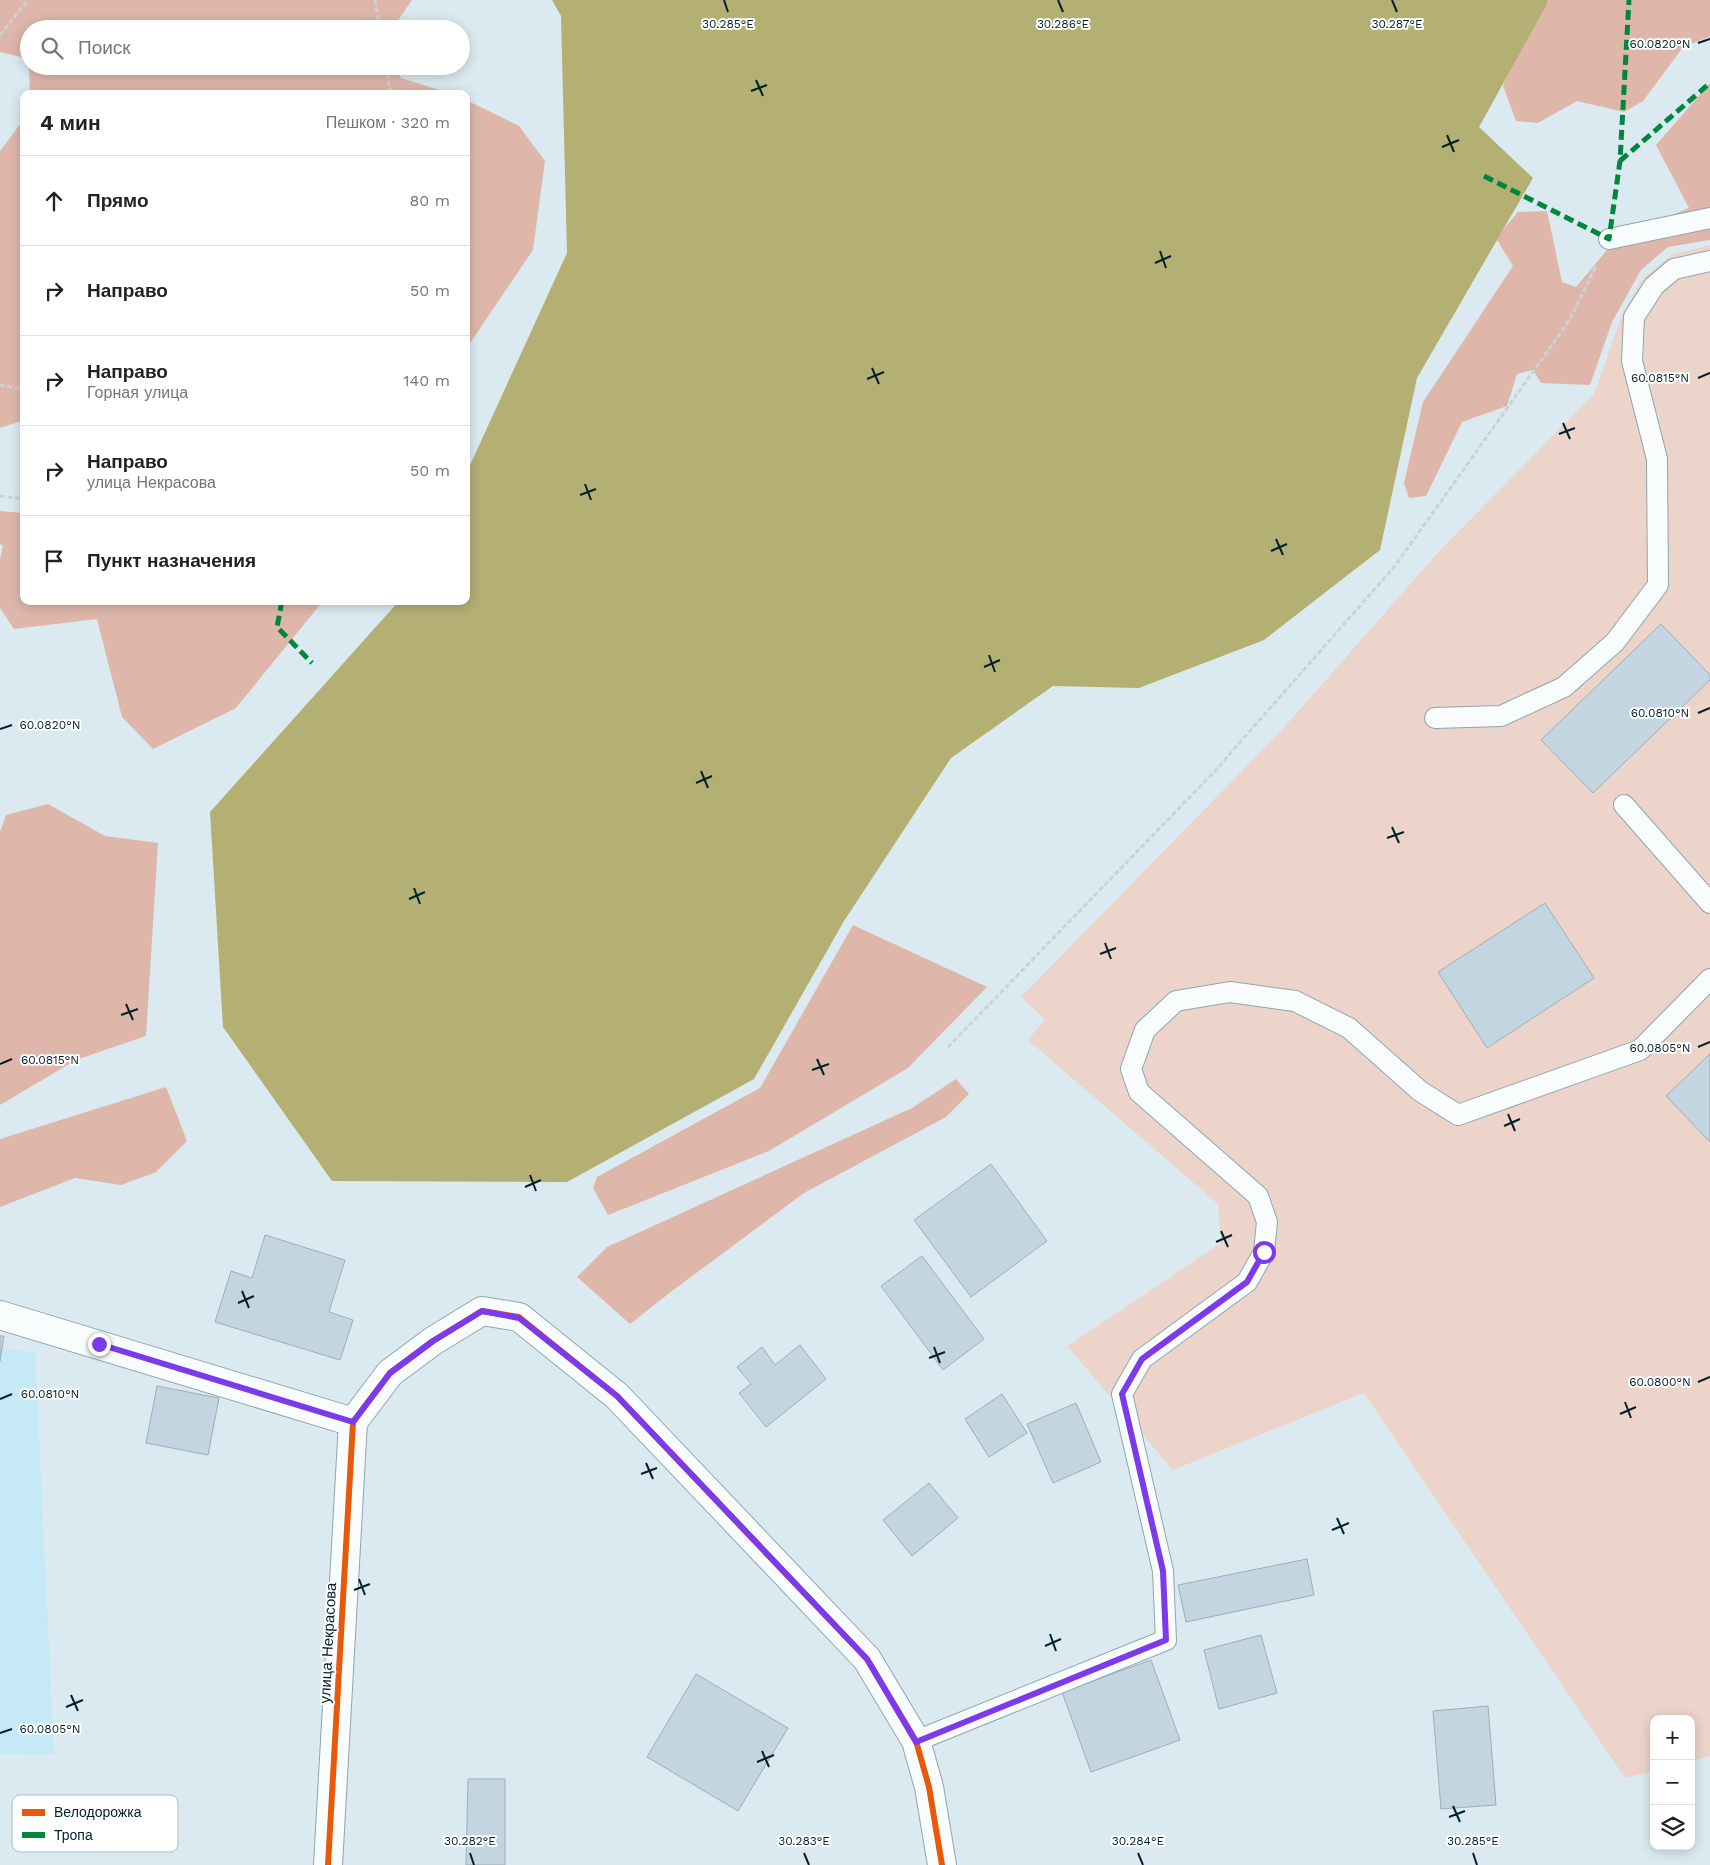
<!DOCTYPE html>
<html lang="ru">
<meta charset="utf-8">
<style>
body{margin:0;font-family:"Work Sans",sans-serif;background:#f6f6f6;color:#222}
.controls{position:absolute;right:15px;bottom:15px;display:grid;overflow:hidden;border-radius:10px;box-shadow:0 2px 12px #0003}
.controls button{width:45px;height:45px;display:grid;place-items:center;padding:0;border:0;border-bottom:1px solid #e0e0e0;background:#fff;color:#222;font:25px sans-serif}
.stop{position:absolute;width:15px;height:15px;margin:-11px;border:4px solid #7c3aed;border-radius:50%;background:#fff}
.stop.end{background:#7c3aed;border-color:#fff;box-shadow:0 1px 5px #0008}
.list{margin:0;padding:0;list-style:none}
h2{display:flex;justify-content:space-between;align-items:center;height:65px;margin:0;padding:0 20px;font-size:21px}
h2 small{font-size:16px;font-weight:400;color:#767676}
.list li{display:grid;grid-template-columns:32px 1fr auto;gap:15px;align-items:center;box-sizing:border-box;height:90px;padding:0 20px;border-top:1px solid #e0e0e0}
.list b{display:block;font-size:19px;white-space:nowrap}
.list p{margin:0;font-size:16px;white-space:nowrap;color:#767676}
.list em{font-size:16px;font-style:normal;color:#767676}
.icon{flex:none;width:28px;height:28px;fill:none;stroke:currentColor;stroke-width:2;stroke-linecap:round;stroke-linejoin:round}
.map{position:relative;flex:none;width:1710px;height:1865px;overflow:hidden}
.search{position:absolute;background:#fff;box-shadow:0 2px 12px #0003;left:20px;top:20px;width:450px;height:55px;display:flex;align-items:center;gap:12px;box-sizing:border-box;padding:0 18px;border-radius:28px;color:#767676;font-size:19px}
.panel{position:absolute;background:#fff;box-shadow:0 2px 12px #0003;left:20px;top:90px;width:450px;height:515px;border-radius:10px}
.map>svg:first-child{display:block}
.built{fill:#c5e9f6}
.green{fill:#ecd4cb}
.forest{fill:#deb7aa}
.water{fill:#b4af73}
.building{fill:#c2d5e0;stroke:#9cafb9}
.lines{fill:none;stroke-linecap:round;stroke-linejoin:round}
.service-casing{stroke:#8ea6ad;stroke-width:22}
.minor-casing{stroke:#8ea6ad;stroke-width:30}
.path{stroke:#ccd2d5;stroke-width:3;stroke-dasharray:5 2.5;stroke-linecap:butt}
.service{stroke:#f9fcfd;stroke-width:20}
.minor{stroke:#f9fcfd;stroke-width:28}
.quiet{stroke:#00873e;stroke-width:5;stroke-dasharray:10 5;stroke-linecap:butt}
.cycleway-casing{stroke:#fff;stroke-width:9}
.cycleway{stroke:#e8590c;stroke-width:6}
.route{stroke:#7c3aed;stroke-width:6}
.ticks{fill:none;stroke:#00202a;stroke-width:2}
.labels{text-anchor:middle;stroke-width:4;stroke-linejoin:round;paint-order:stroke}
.street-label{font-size:15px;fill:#00202a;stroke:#fff}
.key{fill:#fff;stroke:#b2bcbf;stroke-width:1}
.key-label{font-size:14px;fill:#00202a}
.ticks-label{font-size:12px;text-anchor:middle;fill:#00202a;stroke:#fff;stroke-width:4;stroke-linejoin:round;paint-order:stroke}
</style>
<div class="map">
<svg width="1710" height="1865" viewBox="0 0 1710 1865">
<rect width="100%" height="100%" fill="#daeaf0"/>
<!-- built -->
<path class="built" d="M 0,1349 L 35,1352 L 54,1754 L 0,1753 Z"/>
<!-- green -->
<path class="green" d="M 1710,245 L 1710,1756 L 1691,1761 L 1691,1719 L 1654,1719 L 1654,1771 L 1625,1778 L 1364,1393 L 1173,1470 L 1067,1346 L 1221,1243 L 1218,1204 L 1028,1040 L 1045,1019 L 1021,997 L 1280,732 L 1442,548 L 1594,394 L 1623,312 L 1643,278 L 1673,254 Z"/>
<!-- forest -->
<g class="forest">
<path d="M 0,0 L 412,0 L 392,29 L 29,29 L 29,59 L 0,52 Z"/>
<path d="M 1534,0 L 1710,0 L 1710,37 L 1684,46 L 1643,101 L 1624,112 L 1577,101 L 1538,123 L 1516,121 L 1503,86 Z"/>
<path d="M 29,66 L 393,66 L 401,78 L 452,94 L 30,94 Z"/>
<path d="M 1710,83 L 1710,240 L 1668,247 L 1641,270 L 1612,322 L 1590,385 L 1541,383 L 1533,370 L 1517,374 L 1507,406 L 1462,422 L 1426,496 L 1409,498 L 1404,483 L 1423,402 L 1513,266 L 1496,238 L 1518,212 L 1547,211 L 1562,282 L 1576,287 L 1617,238 L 1689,208 L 1656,145 Z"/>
<path d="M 466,100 L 519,126 L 545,161 L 533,250 L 466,349 Z"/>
<path d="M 24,119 L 24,420 L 0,428 L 0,151 Z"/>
<path d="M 0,511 L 24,513 L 24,601 L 323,601 L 236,708 L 153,749 L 122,717 L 97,619 L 14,629 L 0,608 L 0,559 L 3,546 L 0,544 Z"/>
<path d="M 48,804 L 105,836 L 158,843 L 146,1036 L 76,1060 L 0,1105 L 0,832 L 6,815 Z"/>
<path d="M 853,925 L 987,987 L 908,1068 L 769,1151 L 608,1215 L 593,1188 L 597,1177 L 760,1088 Z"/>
<path d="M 956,1079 L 969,1094 L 946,1117 L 804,1193 L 672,1291 L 630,1324 L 577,1277 L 607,1247 L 912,1108 Z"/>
<path d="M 166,1087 L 187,1141 L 156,1172 L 121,1185 L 75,1178 L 0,1207 L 0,1139 Z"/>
</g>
<!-- water -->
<path class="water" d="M 552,0 L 1547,0 L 1547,4 L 1479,127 L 1533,178 L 1417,378 L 1380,550 L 1264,640 L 1139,688 L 1053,686 L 951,758 L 844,921 L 754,1079 L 567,1182 L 332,1181 L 223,1027 L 210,812 L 399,601 L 466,601 L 466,474 L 567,253 L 561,16 Z"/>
<!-- building -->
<g class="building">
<path d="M 1661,624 L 1710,675 L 1710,680 L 1593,793 L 1541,740 Z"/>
<path d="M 1545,903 L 1594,978 L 1487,1048 L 1438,972 Z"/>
<path d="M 1710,1054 L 1710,1142 L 1666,1096 Z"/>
<path d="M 991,1164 L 1047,1241 L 971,1297 L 914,1220 Z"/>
<path d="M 265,1235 L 345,1260 L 329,1312 L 353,1320 L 340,1360 L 215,1322 L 231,1271 L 252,1278 Z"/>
<path d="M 922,1256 L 984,1339 L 943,1370 L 881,1286 Z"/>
<path d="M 0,1336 L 4,1336 L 0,1361 Z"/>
<path d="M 800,1345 L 826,1379 L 766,1427 L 739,1393 L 751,1384 L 737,1367 L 762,1347 L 775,1365 Z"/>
<path d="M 157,1386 L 219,1398 L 208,1455 L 146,1443 Z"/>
<path d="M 1002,1394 L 1027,1433 L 989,1457 L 965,1419 Z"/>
<path d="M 1076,1403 L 1101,1462 L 1053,1483 L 1027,1424 Z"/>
<path d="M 929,1483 L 958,1518 L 912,1556 L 883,1520 Z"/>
<path d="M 1307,1559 L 1314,1595 L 1186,1622 L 1178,1585 Z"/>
<path d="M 1261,1635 L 1277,1693 L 1219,1709 L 1204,1650 Z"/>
<path d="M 1151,1660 L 1180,1740 L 1091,1772 L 1062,1692 Z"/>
<path d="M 696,1674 L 788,1728 L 738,1811 L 647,1757 Z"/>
<path d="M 1488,1706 L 1496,1805 L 1441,1809 L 1433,1711 Z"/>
<path d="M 468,1779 L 505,1779 L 505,1865 L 466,1865 Z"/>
</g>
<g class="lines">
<!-- service casing -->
<g class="service-casing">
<g id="service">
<path d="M 1609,239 L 1710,218"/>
<path d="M 1435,718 L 1501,716 L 1564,687 L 1615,642 L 1658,585 L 1657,459 L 1632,361 L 1634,317 L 1654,286 L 1674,269 L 1710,261"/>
<path d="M 1624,805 L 1710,903"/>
<path d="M 916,1741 L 1166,1640 L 1163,1571 L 1122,1394 L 1142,1359 L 1247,1282 L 1264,1252 L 1267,1222 L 1258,1196 L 1139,1092 L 1131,1069 L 1145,1030 L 1176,1001 L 1230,992 L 1295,1001 L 1349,1028 L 1420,1091 L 1458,1115 L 1640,1050 L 1710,979"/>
</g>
</g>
<!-- minor casing -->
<g class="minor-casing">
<g id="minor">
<path d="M 0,1315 L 353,1422"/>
<path d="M 353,1422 L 390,1373 L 433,1341 L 482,1311 L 519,1317 L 617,1396 L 867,1659 L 916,1741 L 929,1787 L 942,1865"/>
<path d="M 328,1865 L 353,1422"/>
</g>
</g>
<!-- path -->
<g class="path">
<path d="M 375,0 L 380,29"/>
<path d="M 0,35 L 28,0"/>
<path d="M 386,66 L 390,94"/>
<path d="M 0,385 L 24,390"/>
<path d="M 0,496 L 24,499"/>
<path d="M 948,1047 L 1214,772 L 1395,566 L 1569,321 L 1596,266"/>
</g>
<!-- service -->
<use href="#service" class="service"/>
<!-- minor -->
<use href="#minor" class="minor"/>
<!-- quiet -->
<g class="quiet">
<path d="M 1620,161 L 1710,83"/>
<path d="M 1484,176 L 1609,239 L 1620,161 L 1629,0"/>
<path d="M 282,601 L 277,627 L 312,663"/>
</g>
<!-- cycleway casing -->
<g class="cycleway-casing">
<path id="cycleway" d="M 328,1865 L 353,1422 L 390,1373 L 433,1341 L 482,1311 L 519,1317 L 617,1396 L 867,1659 L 916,1741 L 929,1787 L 942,1865"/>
</g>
<!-- cycleway -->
<use href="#cycleway" class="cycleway"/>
</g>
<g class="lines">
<!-- route -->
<path class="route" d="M 99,1344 L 353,1422 L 390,1373 L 433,1341 L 482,1311 L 519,1318 L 617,1396 L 867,1659 L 916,1742 L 1166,1640 L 1163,1571 L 1122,1394 L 1142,1359 L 1247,1282 L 1264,1252"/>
</g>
<!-- ticks -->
<path class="ticks" d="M 724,0 L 728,12M 1058,0 L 1063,12M 1392,0 L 1397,12M 1698,43 L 1710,39M 756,80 L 763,96M 751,91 L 767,85M 1447,135 L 1454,152M 1442,147 L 1459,140M 1160,251 L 1166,268M 1155,263 L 1171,256M 872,368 L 879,384M 1698,378 L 1710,373M 867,379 L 884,372M 1563,423 L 1570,439M 1559,434 L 1575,428M 585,484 L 591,500M 580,495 L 596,489M 1276,539 L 1283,555M 1271,551 L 1287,544M 989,655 L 995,672M 984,667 L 1000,660M 1698,713 L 1710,708M 0,729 L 12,725M 701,771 L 708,788M 696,783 L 712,776M 1392,827 L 1399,843M 1387,838 L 1404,832M 414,888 L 420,904M 409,899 L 425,892M 1105,943 L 1111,959M 1100,954 L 1116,948M 126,1004 L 133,1020M 121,1015 L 138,1009M 1698,1047 L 1710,1042M 817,1059 L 824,1075M 0,1064 L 12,1059M 812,1070 L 829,1064M 1508,1114 L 1515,1131M 1504,1126 L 1520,1119M 530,1175 L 536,1191M 525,1187 L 541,1180M 1221,1231 L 1228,1247M 1216,1242 L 1232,1235M 242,1291 L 249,1308M 238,1303 L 254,1296M 934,1347 L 940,1363M 929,1358 L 945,1352M 1698,1382 L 1710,1377M 0,1399 L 12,1394M 1625,1402 L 1631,1418M 1620,1414 L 1636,1407M 646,1463 L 653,1479M 641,1474 L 657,1468M 1337,1518 L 1344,1534M 1332,1530 L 1349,1523M 359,1579 L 365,1595M 354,1590 L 370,1584M 1050,1634 L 1056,1651M 1045,1646 L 1061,1639M 71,1695 L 78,1711M 66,1707 L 83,1700M 0,1733 L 12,1729M 762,1751 L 769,1767M 757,1762 L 774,1755M 1453,1806 L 1460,1822M 1449,1817 L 1465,1811M 470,1853 L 474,1865M 804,1853 L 809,1865M 1138,1853 L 1143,1865M 1473,1853 L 1477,1865"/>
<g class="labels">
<!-- street labels -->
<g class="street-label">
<text transform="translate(328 1643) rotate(-87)" y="5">улица Некрасова</text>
</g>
</g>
<!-- legend -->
<rect x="12" y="1795" width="166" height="57" rx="8" class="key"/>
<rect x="22" y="1809" width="23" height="7" fill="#e8590c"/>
<rect x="22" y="1832" width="23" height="6" fill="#00873e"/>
<g class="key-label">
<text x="54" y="1817">Велодорожка</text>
<text x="54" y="1840">Тропа</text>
</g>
<g class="ticks-label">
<text x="728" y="28">30.285°E</text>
<text x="1063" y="28">30.286°E</text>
<text x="1397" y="28">30.287°E</text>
<text x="1660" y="48">60.0820°N</text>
<text x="1660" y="382">60.0815°N</text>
<text x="1660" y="717">60.0810°N</text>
<text x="50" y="729">60.0820°N</text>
<text x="1660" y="1052">60.0805°N</text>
<text x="50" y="1064">60.0815°N</text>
<text x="1660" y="1386">60.0800°N</text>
<text x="50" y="1398">60.0810°N</text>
<text x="50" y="1733">60.0805°N</text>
<text x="470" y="1845">30.282°E</text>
<text x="804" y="1845">30.283°E</text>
<text x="1138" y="1845">30.284°E</text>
<text x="1473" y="1845">30.285°E</text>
</g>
</svg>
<div class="controls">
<button>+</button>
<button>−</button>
<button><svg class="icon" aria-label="layers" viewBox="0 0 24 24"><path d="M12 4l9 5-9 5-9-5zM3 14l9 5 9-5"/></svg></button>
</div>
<div class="stop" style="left:1264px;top:1252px"></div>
<div class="stop end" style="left:99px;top:1344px"></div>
<div class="search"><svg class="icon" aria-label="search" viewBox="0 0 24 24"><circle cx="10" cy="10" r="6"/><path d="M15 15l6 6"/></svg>Поиск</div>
<section class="panel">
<h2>4 мин<small>Пешком · 320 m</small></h2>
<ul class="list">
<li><svg class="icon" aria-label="ahead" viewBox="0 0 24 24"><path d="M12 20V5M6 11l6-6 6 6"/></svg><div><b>Прямо</b></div><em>80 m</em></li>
<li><svg class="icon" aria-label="right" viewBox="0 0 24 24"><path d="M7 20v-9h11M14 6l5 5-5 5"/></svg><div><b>Направо</b></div><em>50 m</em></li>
<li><svg class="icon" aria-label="right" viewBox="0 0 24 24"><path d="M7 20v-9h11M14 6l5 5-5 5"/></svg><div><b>Направо</b><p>Горная улица</p></div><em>140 m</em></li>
<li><svg class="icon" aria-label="right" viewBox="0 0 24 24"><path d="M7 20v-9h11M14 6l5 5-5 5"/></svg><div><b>Направо</b><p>улица Некрасова</p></div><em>50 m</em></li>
<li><svg class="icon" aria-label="arrive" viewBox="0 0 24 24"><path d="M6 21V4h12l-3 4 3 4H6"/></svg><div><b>Пункт назначения</b></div></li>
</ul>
</section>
</div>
